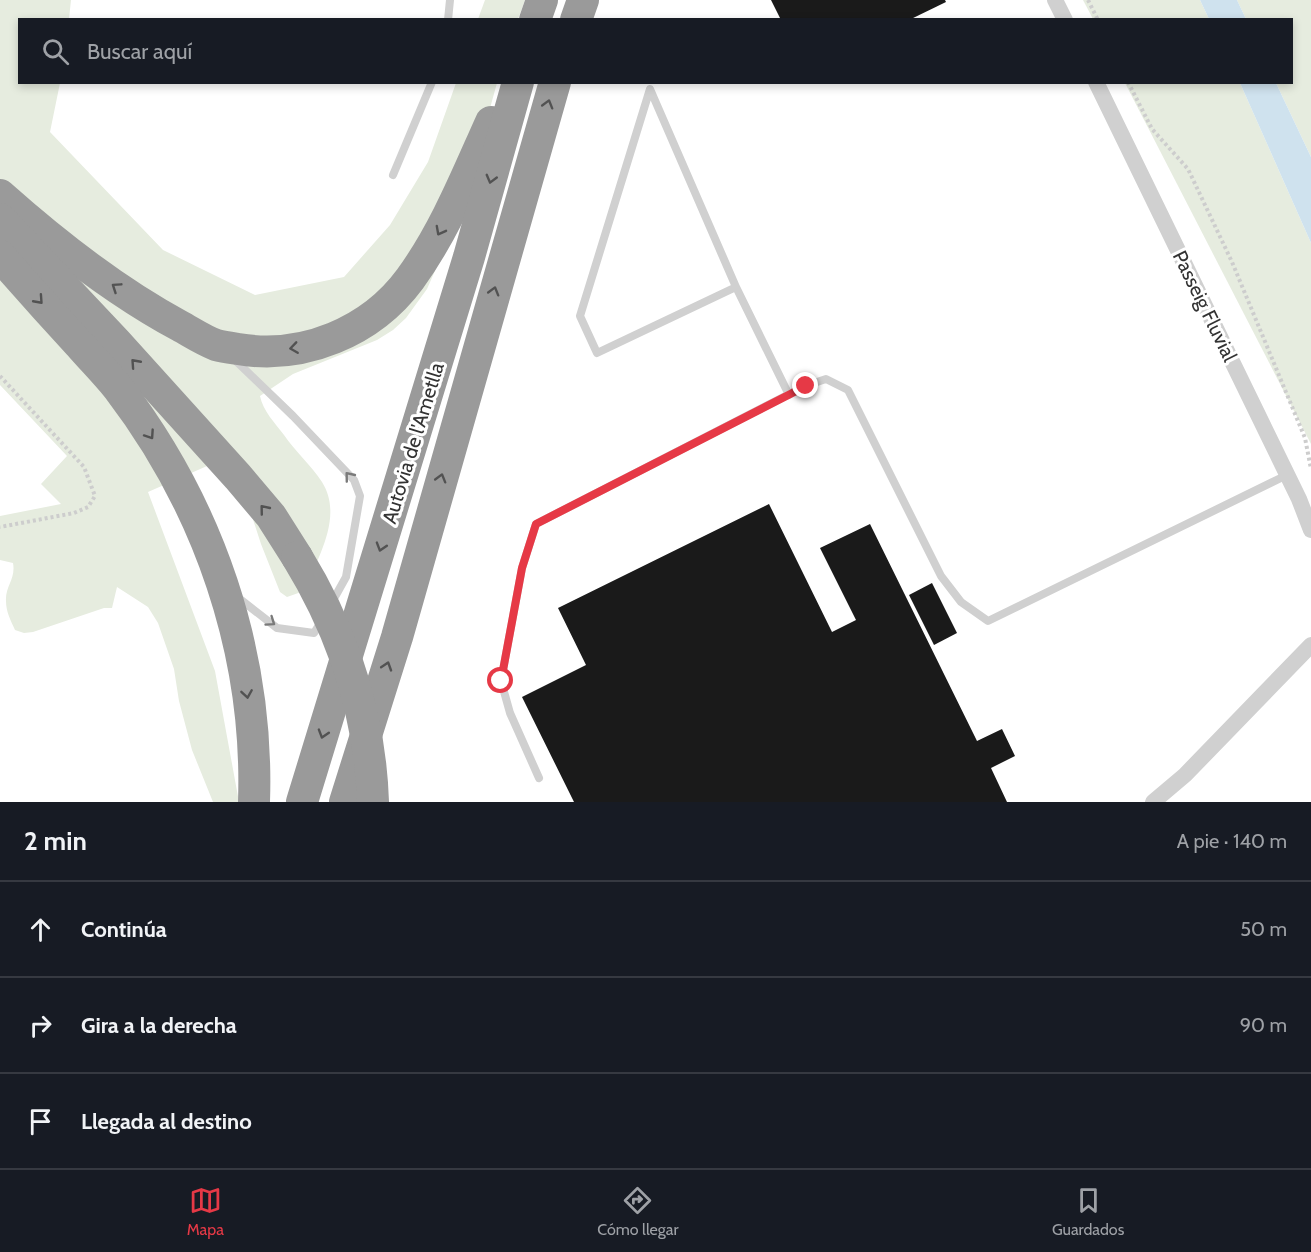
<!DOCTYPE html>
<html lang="es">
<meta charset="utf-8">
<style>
body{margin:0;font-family:Cabin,sans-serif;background:#20242c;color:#f1f3f6}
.stop{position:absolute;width:18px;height:18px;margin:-14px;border:4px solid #e63946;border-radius:50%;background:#fff}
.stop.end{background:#e63946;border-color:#fff;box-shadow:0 2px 6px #0008}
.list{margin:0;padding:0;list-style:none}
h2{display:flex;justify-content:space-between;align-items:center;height:78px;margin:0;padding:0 24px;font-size:26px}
h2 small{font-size:20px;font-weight:400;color:#9ea1a6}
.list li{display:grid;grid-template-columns:39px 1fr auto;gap:18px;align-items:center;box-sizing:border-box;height:96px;padding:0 24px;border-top:2px solid #363941}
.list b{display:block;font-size:22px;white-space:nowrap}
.list em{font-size:20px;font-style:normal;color:#9ea1a6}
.icon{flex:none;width:33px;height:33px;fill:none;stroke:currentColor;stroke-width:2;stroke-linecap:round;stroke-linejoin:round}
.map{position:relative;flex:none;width:1311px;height:802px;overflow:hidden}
.search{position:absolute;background:#171b24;box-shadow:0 3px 9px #0003;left:18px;right:18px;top:18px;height:66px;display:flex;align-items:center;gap:15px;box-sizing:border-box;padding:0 21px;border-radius:0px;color:#9ea1a6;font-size:22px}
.sheet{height:366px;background:#171b24}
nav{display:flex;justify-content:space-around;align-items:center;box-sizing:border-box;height:84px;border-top:2px solid #363941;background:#171b24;font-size:16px;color:#9ea1a6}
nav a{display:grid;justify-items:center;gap:3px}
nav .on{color:#e63946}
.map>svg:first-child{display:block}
.green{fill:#e6ecdf}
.water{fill:#cfe2ee}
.building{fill:#1a1a1a}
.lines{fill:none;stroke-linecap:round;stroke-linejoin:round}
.path{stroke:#cdcdcd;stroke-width:4;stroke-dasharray:3 3;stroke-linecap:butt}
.lane{stroke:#d0d0d0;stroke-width:8}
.street{stroke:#d0d0d0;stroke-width:16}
.highway{stroke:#9a9a9a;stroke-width:32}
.highway-bridge{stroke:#9a9a9a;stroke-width:32}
.oneway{stroke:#525252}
.oneway2{stroke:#7a7a7a}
.route{stroke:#e63946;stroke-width:8}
.labels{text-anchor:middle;stroke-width:6;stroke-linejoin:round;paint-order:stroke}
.street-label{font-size:20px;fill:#333;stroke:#fff}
</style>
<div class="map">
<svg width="1311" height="802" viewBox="0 0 1311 802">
<rect width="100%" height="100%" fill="#fff"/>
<!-- green -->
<g class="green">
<path d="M 0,0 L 71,0 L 69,19 L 20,20 L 20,82 L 60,83 L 50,132 L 163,250 L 255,295 L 344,277 L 390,225 L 428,162 L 456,83 L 497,83 L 462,209 L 427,289 L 406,318 L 393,330 L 377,340 L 293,374 L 260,396 C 263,411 275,423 284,435 C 295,451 311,465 322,482 C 344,517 317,559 304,591 L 287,597 L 280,592 L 261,544 L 232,455 L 148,492 L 215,671 L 239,802 L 213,802 L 192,750 L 179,701 L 174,669 L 158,623 L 148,607 L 117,587 L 112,608 L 104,608 L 33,632 L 24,633 L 15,630 C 11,621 6,612 6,601 C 5,586 16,579 13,563 L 0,560 L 0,516 L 61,504 L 41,484 L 67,456 L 0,385 Z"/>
<path d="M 485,0 L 525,0 L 518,19 L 478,19 Z"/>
<path d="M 1083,0 L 1200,0 L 1209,19 L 1093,19 Z"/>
<path d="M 1237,0 L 1311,0 L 1311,157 L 1276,83 L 1292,82 L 1292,20 L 1246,19 Z"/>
<path d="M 1125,83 L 1240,83 L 1311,243 L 1311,444 Z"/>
</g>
<!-- water -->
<g class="water">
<path d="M 1200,0 L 1237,0 L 1246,19 L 1209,19 Z"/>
<path d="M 1240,83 L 1276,83 L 1311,157 L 1311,243 Z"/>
</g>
<!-- building -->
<g class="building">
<path d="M 771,0 L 945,0 L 946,2 L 909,20 L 781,20 Z"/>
<path d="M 769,504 L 832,632 L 856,620 L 820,548 L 870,524 L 977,741 L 1002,729 L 1015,756 L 991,768 L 1007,802 L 574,802 L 522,697 L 586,665 L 558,608 Z"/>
<path d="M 932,583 L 957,633 L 934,645 L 909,595 Z"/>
</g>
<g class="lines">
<!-- path -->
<g class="path">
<path d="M 1088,0 L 1098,20"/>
<path d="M 1128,82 L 1152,129 L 1188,169 L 1232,262 L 1305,438 L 1311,469"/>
<path d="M 0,376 L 84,467 L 95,496 L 88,507 L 74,513 L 0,527"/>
</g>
<!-- lane -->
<g class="lane">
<path d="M 448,20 L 450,0"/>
<path d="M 393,175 L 432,82"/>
<path d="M 736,287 L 597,353 L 580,316 L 650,89 L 736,287 L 789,395"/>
<path d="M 233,358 L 293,416 L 354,480 L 360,496 L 346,577 L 331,604"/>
<path d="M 236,596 L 277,628 L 314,633 L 322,620"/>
<path d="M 539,778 L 510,713 L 501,681 L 522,568 L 536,524 L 805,386 L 826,379 L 848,390 L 941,576 L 961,602 L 988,621 L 1287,475"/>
</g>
<!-- street -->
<g class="street">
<path d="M 1055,0 L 1065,20"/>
<path d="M 1096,82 L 1299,499 L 1311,530"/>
<path d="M 1153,802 L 1185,775 L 1311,645"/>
</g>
<!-- highway -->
<g class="highway">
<path d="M 535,20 L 542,0"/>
<path d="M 576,20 L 583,0"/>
<path d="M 0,195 C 55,244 115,291 180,326 C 191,332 203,340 216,345 C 223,347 231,348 238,349 C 303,360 371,332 410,279 C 445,231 467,175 491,122"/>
<path d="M 0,219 L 116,342 L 238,477 L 271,516 L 297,557"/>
<path d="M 0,256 C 26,286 52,315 79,344 C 92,359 106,373 118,388 C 209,507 259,652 254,802"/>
<path d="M 302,802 L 469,257 L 518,82"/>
<path d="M 345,802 L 397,637 L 555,82"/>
</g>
<!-- highway-bridge -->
<path class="highway-bridge" d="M 297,557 C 343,632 370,714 373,802"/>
</g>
<!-- one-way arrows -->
<defs><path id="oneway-chevron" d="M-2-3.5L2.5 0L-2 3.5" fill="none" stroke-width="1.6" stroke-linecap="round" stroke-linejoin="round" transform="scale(1.5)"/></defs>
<g class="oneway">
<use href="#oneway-chevron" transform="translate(548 104) rotate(-74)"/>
<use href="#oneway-chevron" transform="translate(491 179) rotate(105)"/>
<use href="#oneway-chevron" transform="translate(440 231) rotate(118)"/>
<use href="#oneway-chevron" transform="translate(116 287) rotate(-146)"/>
<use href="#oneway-chevron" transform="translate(494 291) rotate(-74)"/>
<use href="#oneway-chevron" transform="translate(39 300) rotate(48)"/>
<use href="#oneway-chevron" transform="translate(294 348) rotate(172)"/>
<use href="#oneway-chevron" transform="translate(135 363) rotate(-132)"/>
<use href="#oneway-chevron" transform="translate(150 435) rotate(56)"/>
<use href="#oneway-chevron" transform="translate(441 478) rotate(-74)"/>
<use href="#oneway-chevron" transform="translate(264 509) rotate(-129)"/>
<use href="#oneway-chevron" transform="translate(381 547) rotate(107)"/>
<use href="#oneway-chevron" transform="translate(387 666) rotate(-72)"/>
<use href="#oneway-chevron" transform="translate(247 694) rotate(81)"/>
<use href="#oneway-chevron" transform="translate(323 734) rotate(107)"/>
</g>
<g class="oneway2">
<use href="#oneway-chevron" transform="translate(349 476) rotate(-129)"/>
<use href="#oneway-chevron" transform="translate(271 622) rotate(35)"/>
</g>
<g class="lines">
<!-- route -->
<path class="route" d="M 501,681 L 522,568 L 536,524 L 806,386"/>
</g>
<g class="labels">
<!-- street labels -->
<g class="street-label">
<text transform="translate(1205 306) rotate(64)" y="7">Passeig Fluvial</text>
<text transform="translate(413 443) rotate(-73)" y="7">Autovia de l'Ametlla</text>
</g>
</g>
</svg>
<div class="stop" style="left:501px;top:681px"></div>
<div class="stop end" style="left:806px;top:386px"></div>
<div class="search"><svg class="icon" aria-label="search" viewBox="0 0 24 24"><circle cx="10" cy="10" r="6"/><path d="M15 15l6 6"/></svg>Buscar aquí</div>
</div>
<section class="sheet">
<h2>2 min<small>A pie · 140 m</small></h2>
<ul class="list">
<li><svg class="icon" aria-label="ahead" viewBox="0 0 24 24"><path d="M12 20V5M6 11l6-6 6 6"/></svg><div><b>Continúa</b></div><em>50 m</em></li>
<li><svg class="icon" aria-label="right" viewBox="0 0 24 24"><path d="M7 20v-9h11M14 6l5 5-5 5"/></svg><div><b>Gira a la derecha</b></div><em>90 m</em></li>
<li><svg class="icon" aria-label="arrive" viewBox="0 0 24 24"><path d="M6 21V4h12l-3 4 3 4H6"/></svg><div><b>Llegada al destino</b></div></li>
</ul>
</section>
<nav>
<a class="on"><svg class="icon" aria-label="map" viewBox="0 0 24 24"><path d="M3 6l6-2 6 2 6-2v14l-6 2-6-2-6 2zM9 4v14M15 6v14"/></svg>Mapa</a>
<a><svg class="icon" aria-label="directions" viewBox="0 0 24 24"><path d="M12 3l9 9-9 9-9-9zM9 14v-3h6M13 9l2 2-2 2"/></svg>Cómo llegar</a>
<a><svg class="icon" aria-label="saved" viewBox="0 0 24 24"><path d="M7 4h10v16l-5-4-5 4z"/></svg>Guardados</a>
</nav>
